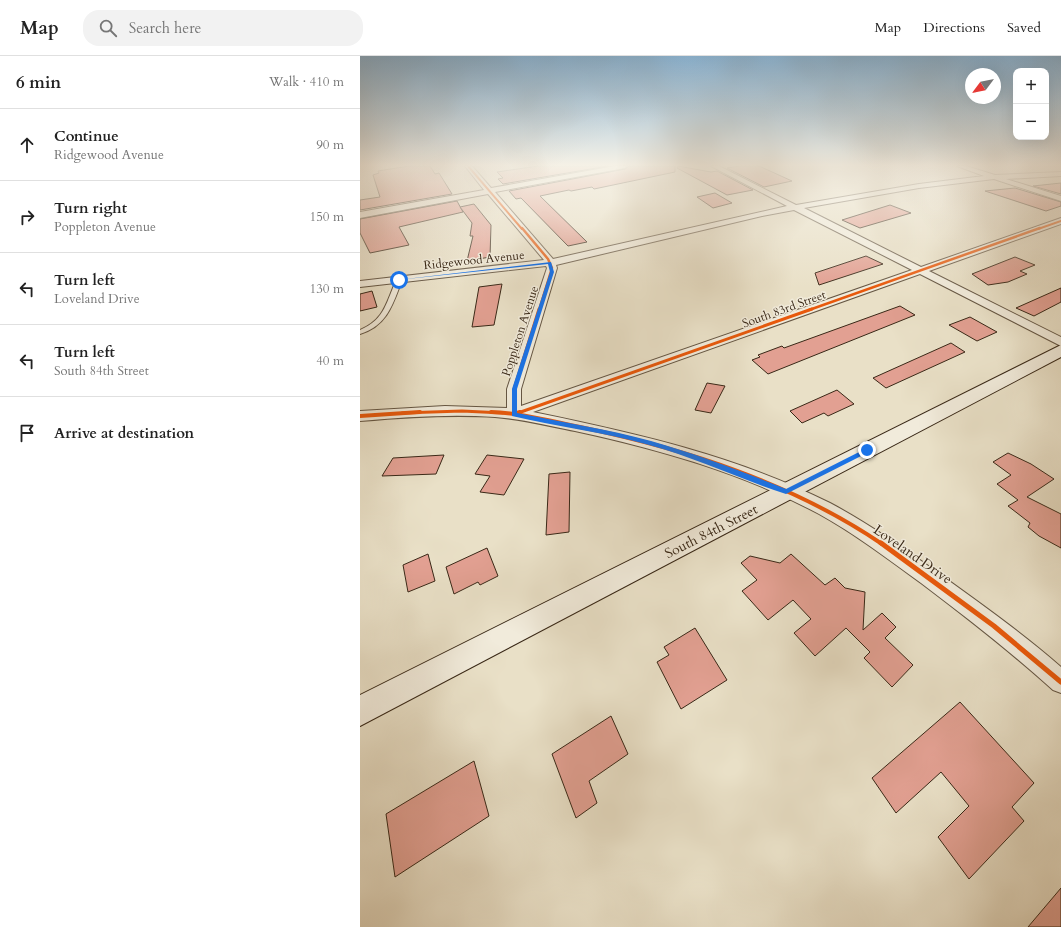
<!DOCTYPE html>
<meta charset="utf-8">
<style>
body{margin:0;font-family:Cardo,serif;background:#f2f2f2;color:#222}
.controls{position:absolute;right:12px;top:12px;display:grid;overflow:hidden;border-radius:8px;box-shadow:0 4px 16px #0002}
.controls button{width:36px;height:36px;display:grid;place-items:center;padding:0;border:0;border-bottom:1px solid #e0e0e0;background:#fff;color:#222;font:20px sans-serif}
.compass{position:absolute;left:605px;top:12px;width:36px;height:36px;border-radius:50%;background:#fff;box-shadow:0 4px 16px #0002;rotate:238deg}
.stop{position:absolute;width:12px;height:12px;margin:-9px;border:3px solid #1a73e8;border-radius:50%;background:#fff}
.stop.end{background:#1a73e8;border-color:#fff;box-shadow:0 1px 4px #0008}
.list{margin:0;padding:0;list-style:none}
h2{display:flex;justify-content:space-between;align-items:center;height:52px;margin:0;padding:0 16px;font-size:17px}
h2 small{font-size:13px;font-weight:400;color:#767676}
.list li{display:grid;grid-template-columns:26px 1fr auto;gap:12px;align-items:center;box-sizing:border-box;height:72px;padding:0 16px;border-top:1px solid #e0e0e0}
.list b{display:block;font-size:15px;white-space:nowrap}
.list p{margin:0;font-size:13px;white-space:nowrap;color:#767676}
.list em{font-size:13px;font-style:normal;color:#767676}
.icon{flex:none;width:22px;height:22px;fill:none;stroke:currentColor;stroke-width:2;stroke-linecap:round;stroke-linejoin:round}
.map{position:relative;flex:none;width:701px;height:871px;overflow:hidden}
header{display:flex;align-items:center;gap:24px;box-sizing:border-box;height:56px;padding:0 20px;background:#fff;border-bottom:1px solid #e0e0e0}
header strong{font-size:19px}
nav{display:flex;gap:22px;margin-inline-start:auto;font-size:14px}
.search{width:280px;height:36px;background:#f2f2f2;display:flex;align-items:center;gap:10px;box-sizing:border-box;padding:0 14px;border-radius:16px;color:#767676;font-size:15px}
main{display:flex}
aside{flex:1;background:#fff}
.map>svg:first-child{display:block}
.building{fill:#e2a092;stroke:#392817}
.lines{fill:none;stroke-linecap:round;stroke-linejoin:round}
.service-casing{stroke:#655643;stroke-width:2}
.minor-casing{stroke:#655643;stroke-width:2}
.secondary-casing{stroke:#392817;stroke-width:2}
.service{fill:#f1ebdb;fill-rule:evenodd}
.minor{fill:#f1ebdb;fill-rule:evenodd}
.secondary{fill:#f1ebdb;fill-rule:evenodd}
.cycleway-far4-casing{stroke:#f1ebdb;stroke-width:3}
.cycleway-far3-casing{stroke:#f1ebdb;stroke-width:4}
.cycleway-far2-casing{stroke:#f1ebdb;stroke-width:5}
.cycleway-far1-casing{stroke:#f1ebdb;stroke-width:6}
.cycleway-casing{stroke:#f1ebdb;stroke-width:8}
.cycleway-far4{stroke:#e8590c;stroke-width:2}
.cycleway-far3{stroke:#e8590c;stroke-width:2.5}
.cycleway-far2{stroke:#e8590c;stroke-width:3}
.cycleway-far1{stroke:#e8590c;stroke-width:4}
.cycleway{stroke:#e8590c;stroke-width:5}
.route{fill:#1a73e8}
.labels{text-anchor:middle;stroke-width:3;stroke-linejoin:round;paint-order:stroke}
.far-street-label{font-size:12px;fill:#392817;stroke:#f1ebdb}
.street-label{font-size:14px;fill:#392817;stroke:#f1ebdb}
</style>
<header>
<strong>Map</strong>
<div class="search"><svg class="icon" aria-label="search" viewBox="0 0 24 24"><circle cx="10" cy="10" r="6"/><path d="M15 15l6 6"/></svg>Search here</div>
<nav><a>Map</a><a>Directions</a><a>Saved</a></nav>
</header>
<main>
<aside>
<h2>6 min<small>Walk · 410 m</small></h2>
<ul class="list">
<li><svg class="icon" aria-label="ahead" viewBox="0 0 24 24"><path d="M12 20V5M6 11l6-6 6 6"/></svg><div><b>Continue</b><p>Ridgewood Avenue</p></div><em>90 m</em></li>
<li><svg class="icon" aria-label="right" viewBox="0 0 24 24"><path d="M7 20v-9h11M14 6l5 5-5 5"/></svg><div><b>Turn right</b><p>Poppleton Avenue</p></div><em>150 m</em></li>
<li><svg class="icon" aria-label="left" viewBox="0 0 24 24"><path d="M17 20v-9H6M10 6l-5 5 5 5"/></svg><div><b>Turn left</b><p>Loveland Drive</p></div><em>130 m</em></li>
<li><svg class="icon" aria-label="left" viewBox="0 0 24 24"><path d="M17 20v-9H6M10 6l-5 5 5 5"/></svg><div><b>Turn left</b><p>South 84th Street</p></div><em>40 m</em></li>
<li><svg class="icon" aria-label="arrive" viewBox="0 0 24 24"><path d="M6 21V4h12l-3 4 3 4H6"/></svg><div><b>Arrive at destination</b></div></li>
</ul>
</aside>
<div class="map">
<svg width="701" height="871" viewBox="0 0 701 871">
<rect width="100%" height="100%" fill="#e9e0c7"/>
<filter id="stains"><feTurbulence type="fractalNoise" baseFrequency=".005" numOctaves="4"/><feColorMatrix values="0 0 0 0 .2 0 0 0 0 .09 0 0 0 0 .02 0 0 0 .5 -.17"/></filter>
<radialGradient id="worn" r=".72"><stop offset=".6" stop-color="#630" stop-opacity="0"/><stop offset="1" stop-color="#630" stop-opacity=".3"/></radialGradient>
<!-- building -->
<g class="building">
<path d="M 49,110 L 70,110 L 75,118 L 79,117 L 92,138 L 0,154 L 0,144 L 20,141 L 13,119 L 19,117 L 18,115 Z"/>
<path d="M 178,110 L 248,110 L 143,128 L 138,123 L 143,122 L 137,116 Z"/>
<path d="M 269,110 L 315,110 L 315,116 L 234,133 L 232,131 L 211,135 L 209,134 L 180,140 L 227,186 L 208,190 L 161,142 L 156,143 L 149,135 L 265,113 Z"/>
<path d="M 318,110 L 351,116 L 357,115 L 393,134 L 367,139 L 317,112 Z"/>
<path d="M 380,110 L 399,110 L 432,125 L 404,131 L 367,112 Z"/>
<path d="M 701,127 L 701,138 L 673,130 Z"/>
<path d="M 655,132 L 701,146 L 701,150 L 686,155 L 625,135 Z"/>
<path d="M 355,137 L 372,147 L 353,152 L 337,141 Z"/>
<path d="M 97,145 L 103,156 L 39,171 L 49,189 L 10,197 L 0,177 L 0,163 Z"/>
<path d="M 114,148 L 131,169 L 130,201 L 107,205 L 113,180 L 110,180 L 112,167 L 100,151 Z"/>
<path d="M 530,149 L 551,157 L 500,172 L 482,164 Z"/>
<path d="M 506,200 L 523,208 L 459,229 L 455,217 Z"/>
<path d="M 655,201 L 675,209 L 660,215 L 667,218 L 648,226 L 628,229 L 612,218 Z"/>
<path d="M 142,228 L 134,269 L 112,271 L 119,231 Z"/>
<path d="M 701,232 L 701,246 L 674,260 L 656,252 Z"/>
<path d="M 12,235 L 17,251 L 0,255 L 0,238 Z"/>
<path d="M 540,250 L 555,259 L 408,318 L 392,304 L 400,301 L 398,299 L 422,290 L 424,292 Z"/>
<path d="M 610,261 L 637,276 L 617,285 L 589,269 Z"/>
<path d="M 591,287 L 605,296 L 526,332 L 513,322 Z"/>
<path d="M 347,327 L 365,330 L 351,357 L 335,354 Z"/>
<path d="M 477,334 L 494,348 L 468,360 L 464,357 L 442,367 L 430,355 Z"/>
<path d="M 648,397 L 671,408 L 694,423 L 667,441 L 701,458 L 701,492 L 679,480 L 668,471 L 670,467 L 648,450 L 658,444 L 637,428 L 651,419 L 633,406 Z"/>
<path d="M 84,399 L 76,418 L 22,420 L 33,402 Z"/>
<path d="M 127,399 L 164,403 L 144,439 L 120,436 L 130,420 L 115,418 Z"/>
<path d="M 210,416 L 209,476 L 186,479 L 189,418 Z"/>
<path d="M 127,492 L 138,520 L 120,529 L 118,526 L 94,538 L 86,511 Z"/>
<path d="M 68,498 L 75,525 L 48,536 L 43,509 Z"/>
<path d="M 431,498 L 465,529 L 475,522 L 485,532 L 505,536 L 503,574 L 522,557 L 536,571 L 525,582 L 553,609 L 532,631 L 504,602 L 510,596 L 486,572 L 455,600 L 434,577 L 451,563 L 433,544 L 408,564 L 382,535 L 397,524 L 381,507 L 390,500 L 420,507 Z"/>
<path d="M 335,572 L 367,624 L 321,653 L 297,606 L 309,599 L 304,591 Z"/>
<path d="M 600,646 L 674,727 L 652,751 L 664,765 L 609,823 L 578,781 L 609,750 L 581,716 L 536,757 L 512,722 Z"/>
<path d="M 251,660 L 268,698 L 229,725 L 237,747 L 216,762 L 192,698 Z"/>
<path d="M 114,705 L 129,760 L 35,821 L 26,758 Z"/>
<path d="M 701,832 L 701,871 L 668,871 Z"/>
</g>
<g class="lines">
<!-- service casing -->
<g class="service-casing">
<path id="service" d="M 37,223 L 42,224 C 33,248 27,270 0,278 L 0,274 C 26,263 26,245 37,223 Z"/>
</g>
<!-- minor casing -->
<g class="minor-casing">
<path id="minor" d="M 105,110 L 112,110 L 131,132 L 255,110 L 268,110 L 265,112 L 135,136 L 193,203 L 427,150 L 351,110 L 359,110 L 436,149 L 559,128 L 624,120 L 597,110 L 606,110 L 635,119 L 701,116 L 701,120 L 646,123 L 701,140 L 701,145 L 634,123 L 559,132 L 444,152 L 561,211 L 701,162 L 701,168 L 569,215 L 701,281 L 701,290 L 560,218 L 173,356 C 275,377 377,400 470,447 C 506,466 540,490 574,514 C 617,545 661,576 701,611 L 701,637 L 693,634 C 651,596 606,561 561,527 C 528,503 495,478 459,458 C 383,417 298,393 215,375 C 188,370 162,363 135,361 C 90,358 45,361 0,365 L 0,355 L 85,350 L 147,352 L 147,333 L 187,212 L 186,210 L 0,231 L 0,225 L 184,204 L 128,138 L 0,162 L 0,156 L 124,134 ZM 434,154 L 552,214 L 161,350 L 161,333 L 197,212 L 196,209 L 402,160 Z"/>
</g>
<!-- secondary casing -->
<g class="secondary-casing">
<path id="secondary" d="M 701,289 L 701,301 L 0,670 L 0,639 Z"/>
</g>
<!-- service -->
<use href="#service" class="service"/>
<!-- minor -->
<use href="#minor" class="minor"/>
<!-- secondary -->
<use href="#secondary" class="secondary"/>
<!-- cycleway-far4 casing -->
<g class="cycleway-far4-casing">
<g id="cycleway-far4">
<path d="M 108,110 L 162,173"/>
<path d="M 678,173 L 701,165"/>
</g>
</g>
<!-- cycleway-far3 casing -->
<g class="cycleway-far3-casing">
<g id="cycleway-far3">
<path d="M 162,172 L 188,203 L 192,212 L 179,254"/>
<path d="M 449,254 L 680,172"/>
</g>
</g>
<!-- cycleway-far2 casing -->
<g class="cycleway-far2-casing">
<g id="cycleway-far2">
<path d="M 42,357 L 102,355 L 143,357"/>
<path d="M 154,357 L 154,333 L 179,253"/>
<path d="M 158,357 L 452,253"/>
</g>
</g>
<!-- cycleway-far1 casing -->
<g class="cycleway-far1-casing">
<g id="cycleway-far1">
<path d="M 131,356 C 161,357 190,365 220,371 C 326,393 432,427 522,488"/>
<path d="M 154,356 L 154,358 L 160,356"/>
<path d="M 0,360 L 60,356"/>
</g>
</g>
<!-- cycleway casing -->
<g class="cycleway-casing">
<path id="cycleway" d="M 521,487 L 634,570 L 701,626"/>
</g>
<!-- cycleway-far4 -->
<use href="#cycleway-far4" class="cycleway-far4"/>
<!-- cycleway-far3 -->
<use href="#cycleway-far3" class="cycleway-far3"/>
<!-- cycleway-far2 -->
<use href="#cycleway-far2" class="cycleway-far2"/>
<!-- cycleway-far1 -->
<use href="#cycleway-far1" class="cycleway-far1"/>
<!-- cycleway -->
<use href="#cycleway" class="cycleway"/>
</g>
<!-- sky -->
<linearGradient id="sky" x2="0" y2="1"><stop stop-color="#8ab6d8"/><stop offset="0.47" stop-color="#f5f1e6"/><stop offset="1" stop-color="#f5f1e6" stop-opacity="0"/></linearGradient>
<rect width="701" height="232" fill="url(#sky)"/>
<!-- route -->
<path class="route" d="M 191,206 L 194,216 L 157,333 L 157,357 C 202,366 247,373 291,385 C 337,398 381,415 426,433 L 505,393 L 509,393 L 509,396 L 426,438 C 380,423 336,402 289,389 C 244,376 197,371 152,360 L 152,333 L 190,216 L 188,208 L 37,224 Z"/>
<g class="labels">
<!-- far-street labels -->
<g class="far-street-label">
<text transform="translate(114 204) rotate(-6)" y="4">Ridgewood Avenue</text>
<text transform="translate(424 253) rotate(-20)" y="4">South 83rd Street</text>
<text transform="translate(160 275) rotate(-72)" y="4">Poppleton Avenue</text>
</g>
<!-- street labels -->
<g class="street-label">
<text transform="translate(351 475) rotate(-27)" y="5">South 84th Street</text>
<text transform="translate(553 498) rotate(35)" y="5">Loveland Drive</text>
</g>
</g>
<rect width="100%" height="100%" filter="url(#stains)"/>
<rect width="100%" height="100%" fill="url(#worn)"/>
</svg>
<div class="controls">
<button>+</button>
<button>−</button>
</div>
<svg class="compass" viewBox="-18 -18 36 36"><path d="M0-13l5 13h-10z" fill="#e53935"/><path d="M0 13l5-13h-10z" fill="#767676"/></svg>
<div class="stop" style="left:39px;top:224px"></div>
<div class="stop end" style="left:507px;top:394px"></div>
</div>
</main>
